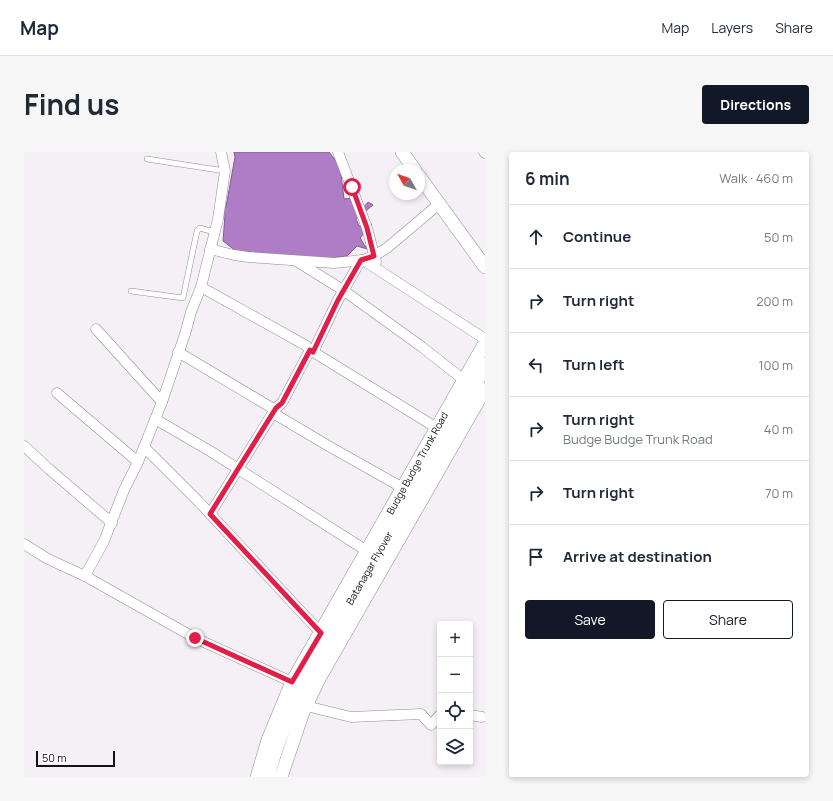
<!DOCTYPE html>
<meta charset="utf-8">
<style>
body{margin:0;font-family:Manrope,sans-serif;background:#f6f6f7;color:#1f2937}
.controls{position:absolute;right:12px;bottom:12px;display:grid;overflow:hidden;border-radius:4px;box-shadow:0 2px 6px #0003}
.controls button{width:36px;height:36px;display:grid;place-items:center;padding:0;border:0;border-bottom:1px solid #e0e1e3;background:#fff;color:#1f2937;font:20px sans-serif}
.compass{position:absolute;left:365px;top:12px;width:36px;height:36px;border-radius:50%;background:#fff;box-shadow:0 2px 6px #0003;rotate:310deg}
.scale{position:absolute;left:12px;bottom:10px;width:79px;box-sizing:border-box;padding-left:4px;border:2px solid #131113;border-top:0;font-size:11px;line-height:14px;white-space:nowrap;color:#131113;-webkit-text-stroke:3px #fff;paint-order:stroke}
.stop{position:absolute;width:12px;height:12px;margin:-9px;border:3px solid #e11d48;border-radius:50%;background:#fff}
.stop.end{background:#e11d48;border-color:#fff;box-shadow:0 1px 4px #0008}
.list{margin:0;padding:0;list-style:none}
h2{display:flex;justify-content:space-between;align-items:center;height:52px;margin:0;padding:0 16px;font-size:17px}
h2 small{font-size:13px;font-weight:400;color:#747a83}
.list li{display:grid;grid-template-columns:26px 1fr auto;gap:12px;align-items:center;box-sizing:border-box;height:64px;padding:0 16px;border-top:1px solid #e0e1e3}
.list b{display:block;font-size:15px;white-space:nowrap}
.list p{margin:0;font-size:13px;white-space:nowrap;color:#747a83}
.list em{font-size:13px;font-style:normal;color:#747a83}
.actions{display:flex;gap:8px;padding:12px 16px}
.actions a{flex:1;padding:9px 0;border:1px solid #111827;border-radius:4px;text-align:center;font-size:14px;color:#111827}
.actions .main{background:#111827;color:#fff}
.icon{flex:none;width:22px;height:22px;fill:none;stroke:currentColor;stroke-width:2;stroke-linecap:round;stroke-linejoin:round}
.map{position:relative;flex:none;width:461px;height:625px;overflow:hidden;border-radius:4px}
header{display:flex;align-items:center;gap:24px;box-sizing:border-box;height:56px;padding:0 20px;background:#fff;border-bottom:1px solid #e0e1e3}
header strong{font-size:19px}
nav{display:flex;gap:22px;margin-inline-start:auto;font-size:14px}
.intro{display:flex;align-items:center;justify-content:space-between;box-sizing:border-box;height:96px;padding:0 24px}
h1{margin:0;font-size:28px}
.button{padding:10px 18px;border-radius:4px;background:#111827;color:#fff;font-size:14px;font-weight:700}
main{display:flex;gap:24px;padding:0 24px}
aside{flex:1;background:#fff;border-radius:4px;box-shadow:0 2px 6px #0003}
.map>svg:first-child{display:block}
.water{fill:#af7cc6;stroke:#805c90}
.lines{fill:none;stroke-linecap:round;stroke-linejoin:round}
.service-casing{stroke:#908d92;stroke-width:6}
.minor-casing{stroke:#908d92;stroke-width:11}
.tertiary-casing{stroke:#908d92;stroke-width:14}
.secondary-casing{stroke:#908d92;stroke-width:16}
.service{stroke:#fff;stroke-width:5}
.minor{stroke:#fff;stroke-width:10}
.tertiary{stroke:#fff;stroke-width:13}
.secondary{stroke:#fff;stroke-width:15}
.route{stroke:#e11d48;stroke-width:5}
.labels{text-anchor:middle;stroke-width:4;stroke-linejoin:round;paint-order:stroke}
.street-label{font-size:10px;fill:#131113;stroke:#fff}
</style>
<header>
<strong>Map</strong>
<nav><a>Map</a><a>Layers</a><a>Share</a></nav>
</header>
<div class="intro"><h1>Find us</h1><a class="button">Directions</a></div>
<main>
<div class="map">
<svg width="461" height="625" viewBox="0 0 461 625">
<rect width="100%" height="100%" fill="#f4f0f5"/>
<!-- water -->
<path class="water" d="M 210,0 L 305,0 L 316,14 L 320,47 L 331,46 L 335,61 L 344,50 L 349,53 L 332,67 L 335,74 L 348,72 L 336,86 L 343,97 L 333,94 L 323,104 L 300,107 L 212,99 L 199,89 L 201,63 L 196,59 L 202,55 L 211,5 Z"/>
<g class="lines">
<!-- service casing -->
<g class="service-casing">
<g id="service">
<path d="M 123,7 L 201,19"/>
<path d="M 107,139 L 159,146 L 173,79 L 176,76 L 190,80"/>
</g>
</g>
<!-- minor casing -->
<g class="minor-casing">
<g id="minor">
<path d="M 314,0 L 343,76 L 352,110"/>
<path d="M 460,0 L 461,1"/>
<path d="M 186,97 L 210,103 L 224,105 L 310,111 L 339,108 L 350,104 L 363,96 L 415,52"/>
<path d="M 339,108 L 461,187"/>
<path d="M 274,110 L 319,138 L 398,195 L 440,228"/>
<path d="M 72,177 L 138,250"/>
<path d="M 286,198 L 413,276"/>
<path d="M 154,200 L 248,256 L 252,256 L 258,251 L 286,198 L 281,193 L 177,135"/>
<path d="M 289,200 L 314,148 L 337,108"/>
<path d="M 33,241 L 114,310"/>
<path d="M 249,261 L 301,292 L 379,336"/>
<path d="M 131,267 L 186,299 L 343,399"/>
<path d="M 0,294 L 25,317 L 88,371"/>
<path d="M 120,295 L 175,350 L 297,481"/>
<path d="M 186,362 L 252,256"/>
<path d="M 0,392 L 24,407 L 61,424 L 171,486 L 268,530"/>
<path d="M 61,424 L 80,389 L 100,338 L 114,310 L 138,250 L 161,182 L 167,160 L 177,135 L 194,67 L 201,19 L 197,0"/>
<path d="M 282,554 L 327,565 L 397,562 L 407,573 L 416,563"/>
<path d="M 446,563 L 458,565"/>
</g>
</g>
<!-- tertiary casing -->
<g class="tertiary-casing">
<g id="tertiary">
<path d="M 378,0 L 391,18"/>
<path d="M 395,24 L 461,115"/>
<path d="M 233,625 L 244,588 L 268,530 L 461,191"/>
<path d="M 257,625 L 279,560 L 296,525 L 461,237"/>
</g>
</g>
<!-- secondary casing -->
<g class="secondary-casing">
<path id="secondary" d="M 243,625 C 251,591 267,557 283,525 L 461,213"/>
</g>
<!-- service -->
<use href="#service" class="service"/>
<!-- minor -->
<use href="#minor" class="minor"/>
<!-- tertiary -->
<use href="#tertiary" class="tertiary"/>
<!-- secondary -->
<use href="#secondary" class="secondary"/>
</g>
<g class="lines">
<!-- route -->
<path class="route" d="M 171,486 L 268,530 L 297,481 L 186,362 L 252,256 L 258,251 L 286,198 L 289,200 L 314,148 L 337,108 L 350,104 L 343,76 L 328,35"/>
</g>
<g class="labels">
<!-- street labels -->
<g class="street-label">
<text transform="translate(393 311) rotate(-61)" y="4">Budge Budge Trunk Road</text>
<text transform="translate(345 416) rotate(-60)" y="4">Batanagar Flyover</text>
</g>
</g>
</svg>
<div class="controls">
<button>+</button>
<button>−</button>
<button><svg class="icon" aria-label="locate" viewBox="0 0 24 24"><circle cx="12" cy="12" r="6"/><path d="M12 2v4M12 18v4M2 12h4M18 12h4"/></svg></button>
<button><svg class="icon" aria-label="layers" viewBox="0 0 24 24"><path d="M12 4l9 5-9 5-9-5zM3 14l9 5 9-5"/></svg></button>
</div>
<svg class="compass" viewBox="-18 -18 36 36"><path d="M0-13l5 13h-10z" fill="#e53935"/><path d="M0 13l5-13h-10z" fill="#747a83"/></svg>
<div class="scale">50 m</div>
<div class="stop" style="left:328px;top:35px"></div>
<div class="stop end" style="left:171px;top:486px"></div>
</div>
<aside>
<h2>6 min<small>Walk · 460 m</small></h2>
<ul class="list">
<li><svg class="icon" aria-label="ahead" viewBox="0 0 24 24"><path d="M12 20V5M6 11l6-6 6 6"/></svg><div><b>Continue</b></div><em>50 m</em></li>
<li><svg class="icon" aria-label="right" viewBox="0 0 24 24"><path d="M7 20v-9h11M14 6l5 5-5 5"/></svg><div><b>Turn right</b></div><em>200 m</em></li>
<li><svg class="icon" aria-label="left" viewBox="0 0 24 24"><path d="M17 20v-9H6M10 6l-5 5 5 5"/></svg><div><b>Turn left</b></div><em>100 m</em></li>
<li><svg class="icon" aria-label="right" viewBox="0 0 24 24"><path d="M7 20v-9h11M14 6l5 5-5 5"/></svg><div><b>Turn right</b><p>Budge Budge Trunk Road</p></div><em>40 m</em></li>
<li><svg class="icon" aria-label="right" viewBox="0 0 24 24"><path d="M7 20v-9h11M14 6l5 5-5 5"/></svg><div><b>Turn right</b></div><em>70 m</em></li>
<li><svg class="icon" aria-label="arrive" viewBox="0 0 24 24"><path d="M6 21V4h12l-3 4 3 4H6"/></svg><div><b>Arrive at destination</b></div></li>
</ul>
<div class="actions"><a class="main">Save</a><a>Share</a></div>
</aside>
</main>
